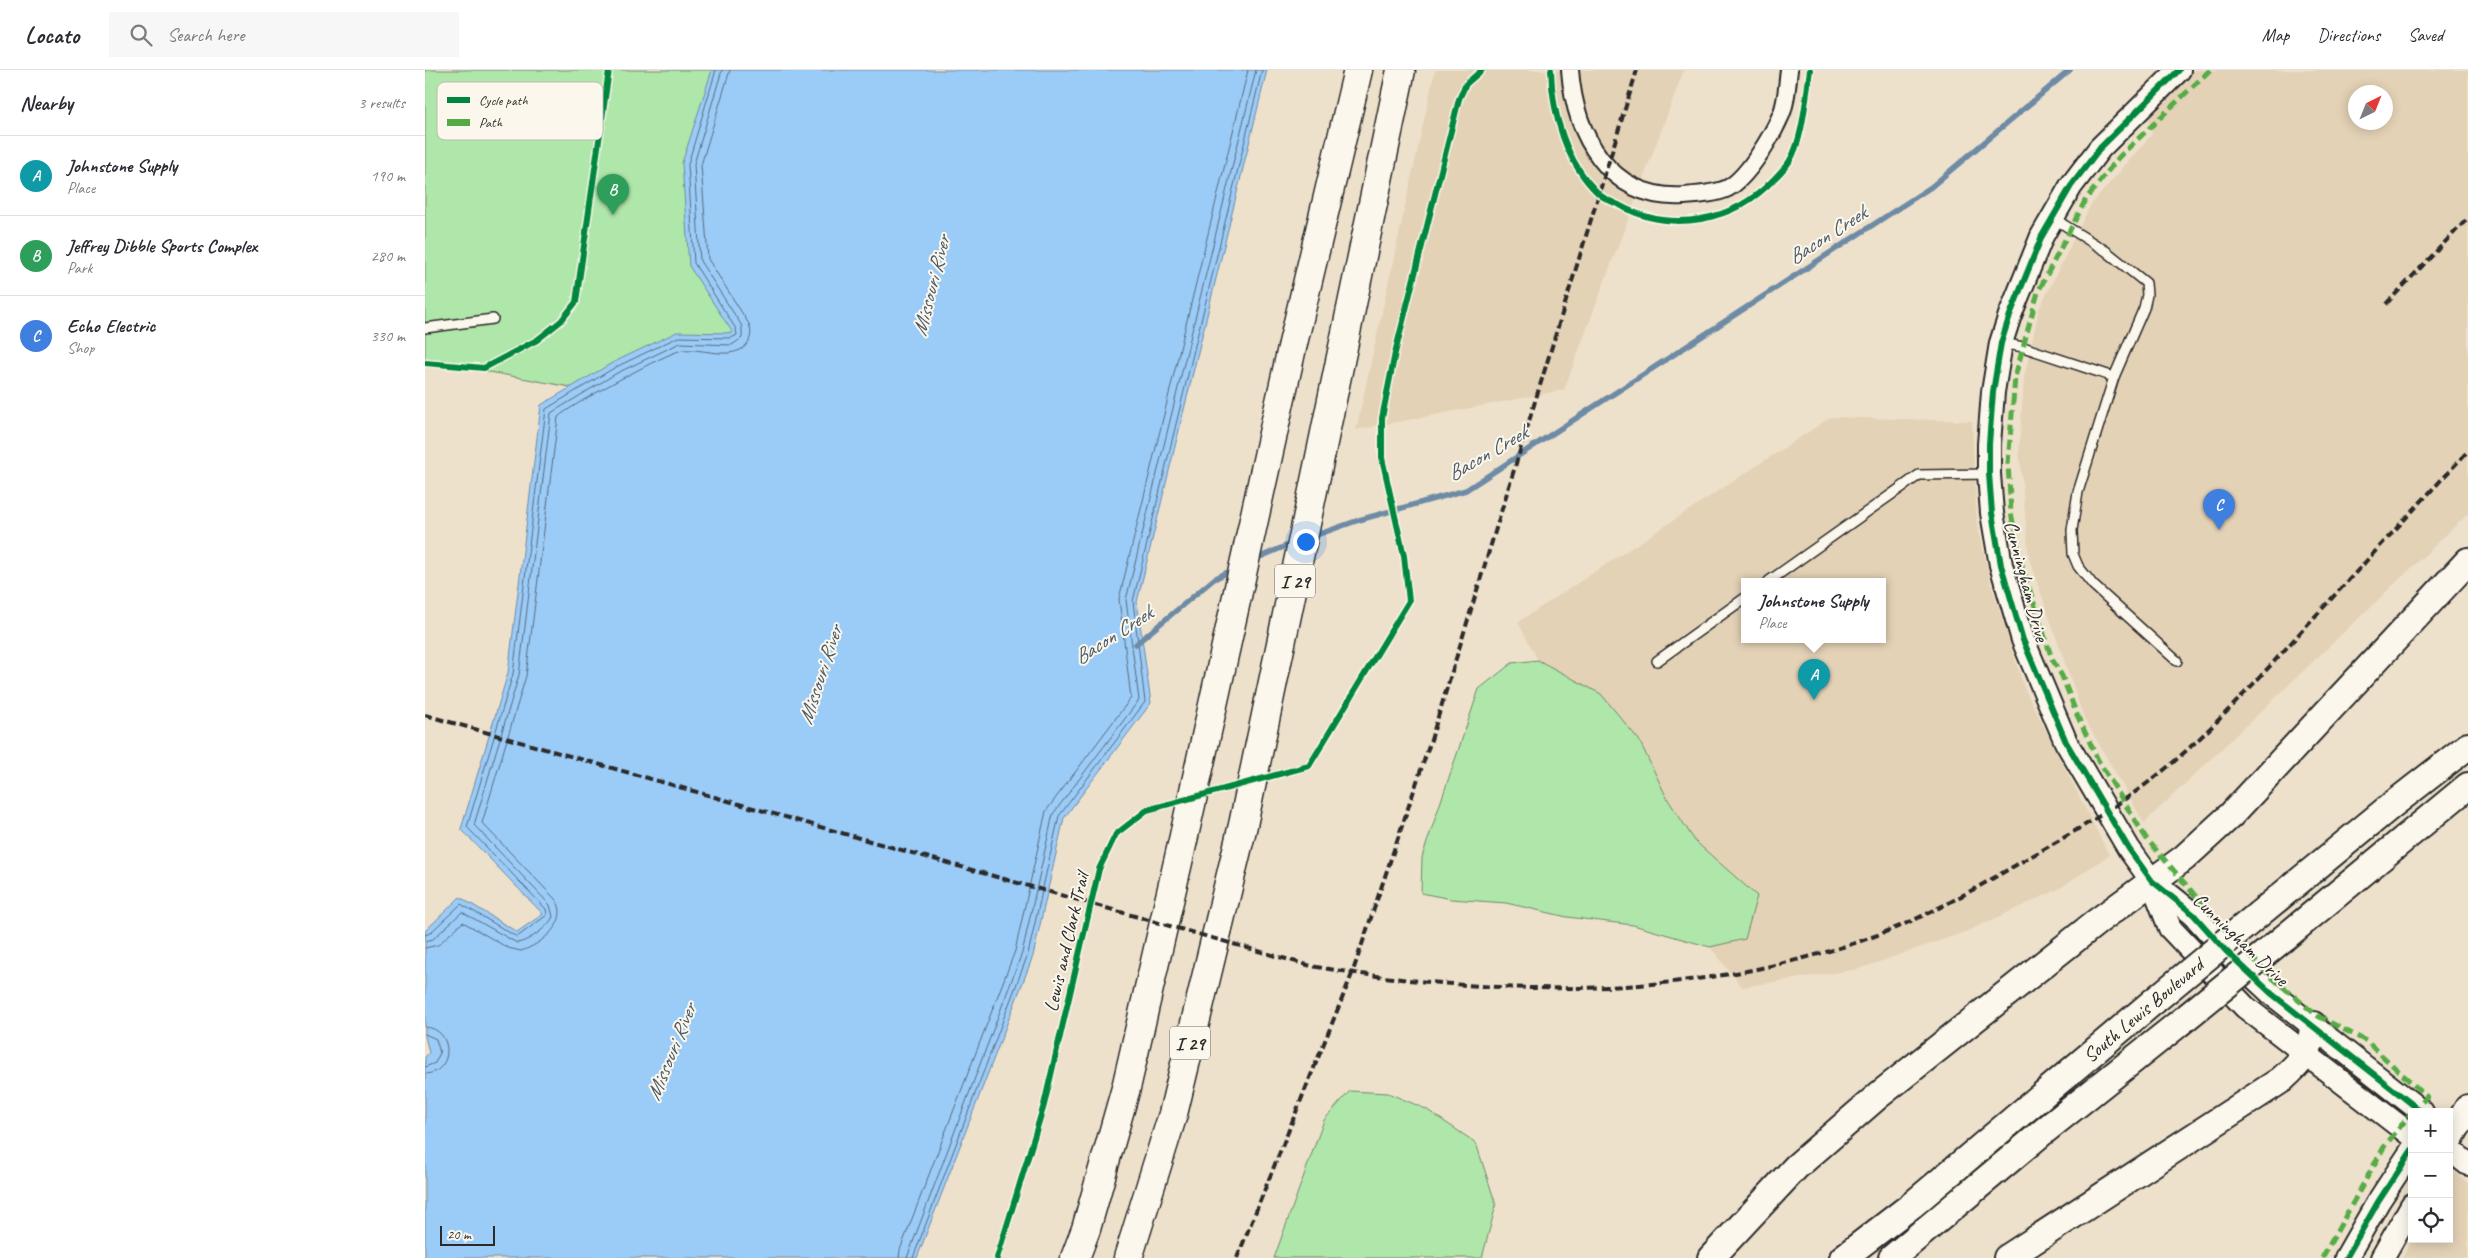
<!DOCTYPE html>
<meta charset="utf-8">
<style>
body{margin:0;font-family:Caveat,sans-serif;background:#f7f7f7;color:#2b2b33}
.controls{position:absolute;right:15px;bottom:15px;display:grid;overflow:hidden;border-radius:0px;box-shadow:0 2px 12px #0003}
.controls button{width:45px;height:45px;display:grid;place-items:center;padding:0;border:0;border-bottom:1px solid #e1e1e2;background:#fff;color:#2b2b33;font:25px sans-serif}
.compass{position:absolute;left:1923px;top:15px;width:45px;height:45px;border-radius:50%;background:#fff;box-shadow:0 2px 12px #0003;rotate:43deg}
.scale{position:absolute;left:15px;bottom:12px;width:55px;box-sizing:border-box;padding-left:5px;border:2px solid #2b2b2b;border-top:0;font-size:14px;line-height:18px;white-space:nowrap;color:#2b2b2b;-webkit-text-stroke:4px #fbf7ec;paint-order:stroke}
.you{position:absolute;left:880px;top:471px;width:18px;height:18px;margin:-12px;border:4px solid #fff;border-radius:50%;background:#1a73e8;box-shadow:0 0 0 8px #1a73e833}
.badge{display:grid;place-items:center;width:32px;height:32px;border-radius:50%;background:#1a73e8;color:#fff;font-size:16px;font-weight:700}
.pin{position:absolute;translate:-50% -41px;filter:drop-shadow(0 1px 2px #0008)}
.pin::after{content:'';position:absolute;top:26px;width:18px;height:15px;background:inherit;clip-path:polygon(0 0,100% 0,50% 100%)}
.popup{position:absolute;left:1316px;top:508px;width:145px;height:65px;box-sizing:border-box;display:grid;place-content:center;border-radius:0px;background:#fff;filter:drop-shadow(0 1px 4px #0005);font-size:16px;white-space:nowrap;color:#7c7c81}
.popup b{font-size:19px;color:#2b2b33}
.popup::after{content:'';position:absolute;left:50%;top:100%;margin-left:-10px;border:10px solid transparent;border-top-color:#fff}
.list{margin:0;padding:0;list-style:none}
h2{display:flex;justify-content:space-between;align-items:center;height:65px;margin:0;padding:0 20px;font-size:21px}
h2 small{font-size:16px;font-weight:400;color:#7c7c81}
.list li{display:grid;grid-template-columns:32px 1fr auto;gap:15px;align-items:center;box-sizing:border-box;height:80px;padding:0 20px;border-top:1px solid #e1e1e2}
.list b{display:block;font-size:19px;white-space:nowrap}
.list p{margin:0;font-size:16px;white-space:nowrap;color:#7c7c81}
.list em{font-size:16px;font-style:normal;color:#7c7c81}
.icon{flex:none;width:28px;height:28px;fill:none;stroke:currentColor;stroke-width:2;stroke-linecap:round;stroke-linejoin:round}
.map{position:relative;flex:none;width:2043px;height:1188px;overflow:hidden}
header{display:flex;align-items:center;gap:30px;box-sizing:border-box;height:70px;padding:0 25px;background:#fff;border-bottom:1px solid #e1e1e2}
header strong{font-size:24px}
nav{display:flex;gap:28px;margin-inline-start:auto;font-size:18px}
.search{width:350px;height:45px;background:#f7f7f7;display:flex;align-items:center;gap:12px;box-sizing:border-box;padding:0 18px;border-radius:0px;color:#7c7c81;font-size:19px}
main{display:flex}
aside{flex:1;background:#fff}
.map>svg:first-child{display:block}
.built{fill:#e4d2b6;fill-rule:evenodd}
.green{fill:#afe6a9;stroke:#6d886a}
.water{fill:#9bcbf7;stroke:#6e8ba5}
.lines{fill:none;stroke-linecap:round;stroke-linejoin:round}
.shore{stroke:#586b7d;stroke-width:1}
.stream{stroke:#6e8ba5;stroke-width:5.5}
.lane-casing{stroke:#2b2b2b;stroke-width:12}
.street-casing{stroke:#2b2b2b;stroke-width:20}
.secondary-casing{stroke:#2b2b2b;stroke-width:26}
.primary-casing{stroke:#2b2b2b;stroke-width:30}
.highway-casing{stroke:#2b2b2b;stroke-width:31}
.lane{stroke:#fbf7ec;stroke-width:9}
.street{stroke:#fbf7ec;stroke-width:16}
.secondary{stroke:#fbf7ec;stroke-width:22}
.primary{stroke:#fbf7ec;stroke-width:26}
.highway{stroke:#fbf7ec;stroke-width:28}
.rail{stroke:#2b2b2b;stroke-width:4;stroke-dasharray:8 4;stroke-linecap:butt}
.primary-bridge-casing{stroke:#2b2b2b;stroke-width:30;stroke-linecap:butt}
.primary-bridge{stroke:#fbf7ec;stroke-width:26}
.quiet{stroke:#54ab44;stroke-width:5;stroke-dasharray:10 5;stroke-linecap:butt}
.cycleway-casing{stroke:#fbf7ec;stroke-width:9}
.cycleway{stroke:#00873e;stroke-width:6}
.labels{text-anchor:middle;stroke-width:4;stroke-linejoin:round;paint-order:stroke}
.shield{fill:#fbf7ec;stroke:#696865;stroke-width:1}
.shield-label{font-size:19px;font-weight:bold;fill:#2b2b2b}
.street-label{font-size:20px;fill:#2b2b2b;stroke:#fbf7ec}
.water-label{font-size:21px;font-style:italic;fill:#4d5b68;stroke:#fbf7ec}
.key{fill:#fbf7ec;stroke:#bdbab2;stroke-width:1}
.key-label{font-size:14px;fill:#2b2b2b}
</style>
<header>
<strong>Locato</strong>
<div class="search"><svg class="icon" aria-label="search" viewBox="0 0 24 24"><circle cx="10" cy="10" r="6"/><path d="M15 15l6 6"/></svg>Search here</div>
<nav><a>Map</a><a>Directions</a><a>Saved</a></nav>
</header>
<main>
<aside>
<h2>Nearby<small>3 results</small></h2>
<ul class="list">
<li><span class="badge" style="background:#0f9aa8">A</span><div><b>Johnstone Supply</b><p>Place</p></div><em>190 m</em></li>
<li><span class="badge" style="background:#2e9e5b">B</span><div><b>Jeffrey Dibble Sports Complex</b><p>Park</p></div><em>280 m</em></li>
<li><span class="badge" style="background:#3f7fe0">C</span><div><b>Echo Electric</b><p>Shop</p></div><em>330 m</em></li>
</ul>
</aside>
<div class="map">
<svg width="2043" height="1188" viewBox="0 0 2043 1188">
<rect width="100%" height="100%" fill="#eee1cc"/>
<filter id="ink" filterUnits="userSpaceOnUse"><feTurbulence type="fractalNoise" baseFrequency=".02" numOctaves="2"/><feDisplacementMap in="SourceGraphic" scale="10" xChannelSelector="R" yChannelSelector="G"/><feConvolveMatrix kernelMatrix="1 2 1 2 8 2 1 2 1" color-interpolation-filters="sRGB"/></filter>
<g filter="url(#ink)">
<!-- built -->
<g class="built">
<path d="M 1010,0 L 1259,0 L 1139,320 L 931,360 Z"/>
<path d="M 1767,0 L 2043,0 L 2043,444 L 1719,753 L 1659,648 L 1604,489 L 1594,379 L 1599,308 L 1614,239 L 1665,136 L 1727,64 L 1722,40 ZM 1930,22 L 1960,22 L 1960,52 L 1930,52 Z"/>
<path d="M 1406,347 L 1547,351 L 1552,454 L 1566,514 L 1599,617 L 1684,785 L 1634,819 L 1543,861 L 1434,899 L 1317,917 L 1219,795 L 1093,552 ZM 1320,511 L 1458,511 L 1458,569 L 1320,569 Z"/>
<path d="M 2028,1100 L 2043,1113 L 2043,1188 L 1977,1188 L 1987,1169 L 2024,1169 L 2024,1106 Z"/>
</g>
<!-- green -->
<g class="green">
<path d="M 0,0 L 419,0 L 317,349 L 0,290 Z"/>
<path d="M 1113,590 L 1176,624 L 1214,670 L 1242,728 L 1270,771 L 1332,826 L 1320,869 L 1285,877 L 1208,855 L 1142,847 L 1081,833 L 1026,829 L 996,823 L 997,787 L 1054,619 L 1087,593 Z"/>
<path d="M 925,1021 L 963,1023 L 1001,1039 L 1051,1073 L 1071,1135 L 1057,1188 L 849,1188 L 899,1050 Z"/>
</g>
<!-- water -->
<path class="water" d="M 287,0 L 842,0 L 712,532 L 726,633 L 639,748 L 608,886 L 492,1188 L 0,1188 L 0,987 L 4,983 L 0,966 L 0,861 L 35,827 L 92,862 L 118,844 L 36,759 L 83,603 L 116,335 L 187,293 L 252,262 L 308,263 L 264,196 L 257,93 Z"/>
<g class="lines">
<!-- shore -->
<g class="shore">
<path d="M 0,865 L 5,863 L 36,834 L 92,867 L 122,845 L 121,839 L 42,757 L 88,604 L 121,339 L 189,298 L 253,267 L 306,268 L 312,265 L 311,259 L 269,193 L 263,94 L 291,0"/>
<path d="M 0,871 L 8,869 L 37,842 L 92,873 C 103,872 123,857 128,847 L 125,835 L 49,755 L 94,605 L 126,343 L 192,303 L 255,273 L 307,275 L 317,268 L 317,256 L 275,191 L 269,94 L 297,0"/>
<path d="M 0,878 L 13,875 L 38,852 L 83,878 L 96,881 C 115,875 146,852 131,830 L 57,753 L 101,606 L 133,347 C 146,335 242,282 258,280 C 275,278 299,288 315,280 C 325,275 328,264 324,254 L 283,189 L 276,95 L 305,0"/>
<path d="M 0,957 C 29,958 30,1003 0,1004"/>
<path d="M 0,964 L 11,969 L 15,983 L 10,993 L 0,997"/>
<path d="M 474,1188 L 475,1180 L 590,881 L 621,741 L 706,628 L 694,529 L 823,0"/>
<path d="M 482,1188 L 597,883 L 628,744 L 714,630 L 701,530 L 831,0"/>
<path d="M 488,1188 L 603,884 L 634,746 L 720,632 L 708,531 L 837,0"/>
</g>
<!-- stream -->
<g class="stream">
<path d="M 886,467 L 934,450 L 1041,420 L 1506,117 L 1645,0"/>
<path d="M 828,490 L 868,473"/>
<path d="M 711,574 L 789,509 L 809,499"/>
</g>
<!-- lane casing -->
<g class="lane-casing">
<g id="lane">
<path d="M 1628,148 L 1681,181 L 1721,213 L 1722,225 L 1719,238 L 1689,307 L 1653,422 L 1647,460 L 1648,484 L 1653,496 L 1668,515 L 1752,591"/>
<path d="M 0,258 L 68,249"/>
<path d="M 1577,273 L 1598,277 L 1689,307"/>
<path d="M 1344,511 L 1494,405 L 1563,404"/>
<path d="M 1232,591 L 1320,528"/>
</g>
</g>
<!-- street casing -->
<g class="street-casing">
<path id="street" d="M 1145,0 C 1150,65 1184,130 1258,126 C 1271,125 1291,124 1303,118 C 1323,107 1347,66 1356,45 C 1362,32 1362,14 1364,0"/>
</g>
<!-- secondary casing -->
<g class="secondary-casing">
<g id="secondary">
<path d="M 1754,0 L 1675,78 L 1646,116 L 1617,166 L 1585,245 L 1576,273 L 1568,322 L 1564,374 L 1564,404 L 1567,443 L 1576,495 L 1598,570 L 1641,672 L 1704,779 L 1727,811 L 1768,844 L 1801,881 L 1847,924 L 1997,1042"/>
<path d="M 1727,812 L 1745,858 L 1820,937 L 1987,1066"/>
<path d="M 2024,1079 L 2043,1094"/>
<path d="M 1921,1188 L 1953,1132 L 1987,1080"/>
<path d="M 1957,1188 L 1987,1135"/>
</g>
</g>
<!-- primary casing -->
<g class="primary-casing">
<g id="primary">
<path d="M 1834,844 L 1967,735 L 2043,676"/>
<path d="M 1859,868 L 2043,716"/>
<path d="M 2024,1070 L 2043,1038"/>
<path d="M 1286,1188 L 1371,1097 L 1454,1025 L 1673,851 L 1759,788 L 1806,745 L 2043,491"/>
<path d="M 1418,1188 L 1487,1135 L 1729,931"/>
<path d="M 1467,1188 L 1619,1061 L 1752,955"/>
<path d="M 1582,1188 L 1856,1010 C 1875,993 1887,982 1888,955"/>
</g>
</g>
<!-- highway casing -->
<g class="highway-casing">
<g id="highway">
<path d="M 650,1188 L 661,1159 L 701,1018 L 759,766 L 866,282 L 933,0"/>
<path d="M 703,1188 L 748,1044 L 818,755 L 976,0"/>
</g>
</g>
<!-- lane -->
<use href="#lane" class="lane"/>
<!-- street -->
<use href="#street" class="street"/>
<!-- secondary -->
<use href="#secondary" class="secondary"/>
<!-- primary -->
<use href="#primary" class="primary"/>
<!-- highway -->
<use href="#highway" class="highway"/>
<!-- rail -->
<g class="rail">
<path d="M 1961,234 L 2043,148"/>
<path d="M 0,645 L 886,896 C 1071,928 1269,931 1447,867 C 1500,848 1550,819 1598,791 C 1649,762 1700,733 1745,695 C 1794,653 1839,603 1882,555 C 1936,497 1989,439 2043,381"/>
<path d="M 812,1188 L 927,904 L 1005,673 L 1212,0"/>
</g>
<!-- primary-bridge casing -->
<g class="primary-bridge-casing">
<g id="primary-bridge">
<path d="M 1729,931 L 1834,844"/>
<path d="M 1752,955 L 1859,868"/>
</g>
</g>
<!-- primary-bridge -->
<use href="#primary-bridge" class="primary-bridge"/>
<!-- quiet -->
<g class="quiet">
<path d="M 1785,0 L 1694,87 L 1661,129 L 1613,222 L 1590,307 L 1583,394 L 1586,443 L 1597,496 L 1627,589 L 1637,606 L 1652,645 L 1673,690 L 1721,768 L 1792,851 L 1844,905 L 1891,945 L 1941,971 L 2002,1027 L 1988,1041"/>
<path d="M 1897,1188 L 1959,1077 L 1987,1042"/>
</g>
<!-- cycleway casing -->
<g class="cycleway-casing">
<g id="cycleway">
<path d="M 1126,0 C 1127,44 1141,93 1174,124 C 1179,129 1188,132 1194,135 C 1246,164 1309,152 1349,109 C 1354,104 1360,98 1364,92 C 1378,70 1381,26 1385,0"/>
<path d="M 1754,0 L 1675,78 L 1646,116 L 1617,166 L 1585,245 L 1576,273 L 1568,322 L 1564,374 L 1564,404 L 1567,443 L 1576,495 L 1598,570 L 1641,672 L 1704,779 L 1727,811 L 1768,844 L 1801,881 L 1847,924 L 1997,1042"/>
<path d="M 0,293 L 59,298 L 112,270 L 136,251 L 151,232 L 184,0"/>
<path d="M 572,1188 L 619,1035 L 674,799 L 691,764 L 722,740 L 884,696 L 984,531 L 979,486 L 957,388 L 957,348 L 970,283 L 1034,29 L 1041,14 L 1057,0"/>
<path d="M 1921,1188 L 1953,1132 L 1987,1080"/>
</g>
</g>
<!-- cycleway -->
<use href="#cycleway" class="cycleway"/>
</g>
</g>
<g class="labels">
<!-- shield labels -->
<g class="shield">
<rect x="850" y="494.5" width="40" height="33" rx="4"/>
<rect x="745" y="956.5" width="40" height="33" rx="4"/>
</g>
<g class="shield-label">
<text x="870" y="518">I 29</text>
<text x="765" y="980">I 29</text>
</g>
<!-- street labels -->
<g class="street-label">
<text transform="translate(1602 511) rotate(75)" y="7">Cunningham Drive</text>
<text transform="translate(1816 869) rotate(44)" y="7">Cunningham Drive</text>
<text transform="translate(641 872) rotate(-77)" y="7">Lewis and Clark Trail</text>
<text transform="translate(1718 940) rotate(-40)" y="7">South Lewis Boulevard</text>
</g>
<!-- water labels -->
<g class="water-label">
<text transform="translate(1402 165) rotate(-33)" y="7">Bacon Creek</text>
<text transform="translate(506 216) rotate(-76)" y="7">Missouri River</text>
<text transform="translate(1062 383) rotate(-30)" y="7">Bacon Creek</text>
<text transform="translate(688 565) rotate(-33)" y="7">Bacon Creek</text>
<text transform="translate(395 605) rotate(-72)" y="7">Missouri River</text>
<text transform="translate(246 982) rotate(-68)" y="7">Missouri River</text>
</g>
</g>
<!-- legend -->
<rect x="12" y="12" width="166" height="58" rx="8" class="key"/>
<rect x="22" y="27" width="23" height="6" fill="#00873e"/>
<rect x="22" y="49" width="23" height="7" fill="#54ab44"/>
<g class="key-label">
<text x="54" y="35">Cycle path</text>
<text x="54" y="57">Path</text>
</g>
</svg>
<div class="controls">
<button>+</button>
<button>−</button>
<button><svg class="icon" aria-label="locate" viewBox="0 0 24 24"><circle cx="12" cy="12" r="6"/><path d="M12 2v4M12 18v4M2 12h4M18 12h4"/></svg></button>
</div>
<svg class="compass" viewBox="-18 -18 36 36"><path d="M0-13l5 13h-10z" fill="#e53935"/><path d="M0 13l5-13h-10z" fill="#7c7c81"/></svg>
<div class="scale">20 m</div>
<div class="you"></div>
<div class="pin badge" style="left:1389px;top:630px;background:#0f9aa8">A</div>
<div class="popup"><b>Johnstone Supply</b>Place</div>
<div class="pin badge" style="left:188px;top:145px;background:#2e9e5b">B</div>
<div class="pin badge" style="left:1794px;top:460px;background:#3f7fe0">C</div>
</div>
</main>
